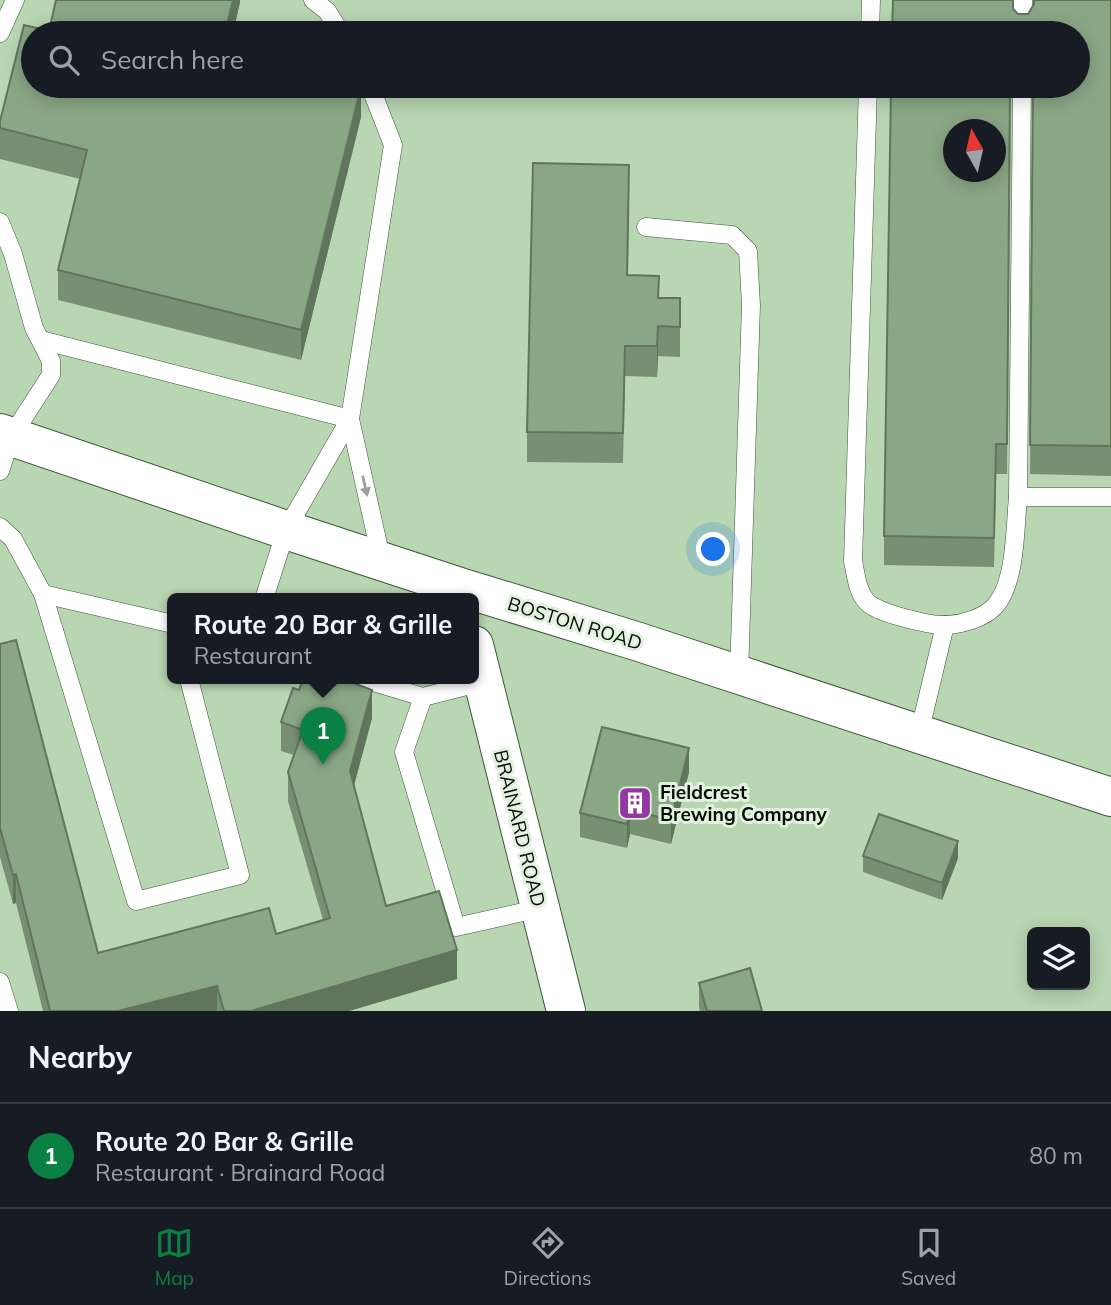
<!DOCTYPE html>
<meta charset="utf-8">
<style>
body{margin:0;font-family:Mulish,sans-serif;background:#20242c;color:#f1f3f6}
.controls{position:absolute;right:21px;bottom:21px;display:grid;overflow:hidden;border-radius:10px;box-shadow:0 4px 18px #0003}
.controls button{width:63px;height:63px;display:grid;place-items:center;padding:0;border:0;border-bottom:2px solid #363941;background:#171b24;color:#f1f3f6;font:35px sans-serif}
.compass{position:absolute;left:943px;top:119px;width:63px;height:63px;border-radius:50%;background:#171b24;box-shadow:0 4px 18px #0003;rotate:352deg}
.you{position:absolute;left:714px;top:550px;width:24px;height:24px;margin:-18px;border:5px solid #fff;border-radius:50%;background:#1a73e8;box-shadow:0 0 0 10px #1a73e833}
.badge{display:grid;place-items:center;width:46px;height:46px;border-radius:50%;background:#0b8043;color:#fff;font-size:23px;font-weight:700}
.pin{position:absolute;translate:-50% -58px;filter:drop-shadow(0 2px 4px #0008)}
.pin::after{content:'';position:absolute;top:37px;width:24px;height:21px;background:inherit;clip-path:polygon(0 0,100% 0,50% 100%)}
.popup{position:absolute;left:167px;top:593px;width:312px;height:91px;box-sizing:border-box;display:grid;place-content:center;border-radius:10px;background:#171b24;filter:drop-shadow(0 2px 5px #0005);font-size:23px;white-space:nowrap;color:#9ea1a6}
.popup b{font-size:26px;color:#f1f3f6}
.popup::after{content:'';position:absolute;left:50%;top:100%;margin-left:-14px;border:14px solid transparent;border-top-color:#171b24}
.list{margin:0;padding:0;list-style:none}
h2{display:flex;justify-content:space-between;align-items:center;height:91px;margin:0;padding:0 28px;font-size:30px}
h2 small{font-size:23px;font-weight:400;color:#9ea1a6}
.list li{display:grid;grid-template-columns:46px 1fr auto;gap:21px;align-items:center;box-sizing:border-box;height:105px;padding:0 28px;border-top:2px solid #363941}
.list b{display:block;font-size:26px;white-space:nowrap}
.list p{margin:0;font-size:23px;white-space:nowrap;color:#9ea1a6}
.list em{font-size:23px;font-style:normal;color:#9ea1a6}
.icon{flex:none;width:38px;height:38px;fill:none;stroke:currentColor;stroke-width:2;stroke-linecap:round;stroke-linejoin:round}
.map{position:relative;flex:none;width:1111px;height:1011px;overflow:hidden}
.search{position:absolute;background:#171b24;box-shadow:0 4px 18px #0003;left:21px;right:21px;top:21px;height:77px;display:flex;align-items:center;gap:18px;box-sizing:border-box;padding:0 24px;border-radius:38px;color:#9ea1a6;font-size:26px}
.sheet{height:196px;background:#171b24}
nav{display:flex;justify-content:space-around;align-items:center;box-sizing:border-box;height:98px;border-top:2px solid #363941;background:#171b24;font-size:19px;color:#9ea1a6}
nav a{display:grid;justify-items:center;gap:4px}
nav .on{color:#0b8043}
.map>svg:first-child{display:block}
.lines{fill:none;stroke-linecap:round;stroke-linejoin:round}
.lane-casing{stroke:#3c5637;stroke-width:19}
.secondary-casing{stroke:#3c5637;stroke-width:40}
.primary-casing{stroke:#3c5637;stroke-width:40}
.lane{stroke:#fff;stroke-width:18}
.secondary{stroke:#fff;stroke-width:38}
.primary{stroke:#fff;stroke-width:38}
.wall{fill:#779072}
.shaded-wall{fill:#61755d}
.building{fill:#8aa785;stroke:#61755d;stroke-width:2;fill-rule:evenodd}
.oneway{fill:#9b9f9b}
.labels{text-anchor:middle;stroke-width:6;stroke-linejoin:round;paint-order:stroke}
.street-label{font-size:19px;fill:#050e04;stroke:#e2f2df}
.poi-label{font-size:19px;font-weight:bold;fill:#050e04;stroke:#e2f2df;text-anchor:start}
</style>
<div class="map">
<svg width="1111" height="1011" viewBox="0 0 1111 1011">
<rect width="100%" height="100%" fill="#b8d6b2"/>
<g class="lines">
<!-- lane casing -->
<g class="lane-casing">
<g id="lane">
<path d="M 313,0 L 327,11 L 341,33"/>
<path d="M 0,33 L 15,0"/>
<path d="M 870,33 L 871,0"/>
<path d="M 1023,33 L 1023,0"/>
<path d="M 868,86 L 853,561 C 856,575 857,590 866,601 C 875,613 932,626 947,625 C 963,624 984,618 995,606 C 1016,583 1015,527 1018,497 L 1111,497"/>
<path d="M 0,222 L 13,254 L 34,328 L 51,361 L 51,375 L 11,437 L 0,471"/>
<path d="M 646,227 L 732,235 L 748,251 L 751,305 L 739,675"/>
<path d="M 41,340 L 350,419 L 393,145 L 370,86"/>
<path d="M 350,419 L 382,562"/>
<path d="M 1018,497 L 1022,86"/>
<path d="M 0,527 L 13,539 L 43,594 L 136,901 L 240,875 L 189,679"/>
<path d="M 43,594 L 173,624"/>
<path d="M 264,599 L 286,530 L 350,419"/>
<path d="M 363,679 L 423,697 L 482,682"/>
<path d="M 423,697 L 404,752 L 456,927 L 541,908"/>
<path d="M 919,734 L 945,625"/>
<path d="M 0,982 L 9,1011"/>
</g>
</g>
<!-- secondary casing -->
<g class="secondary-casing">
<path id="secondary" d="M 474,645 L 566,1011"/>
</g>
<!-- primary casing -->
<g class="primary-casing">
<path id="primary" d="M 0,433 L 286,530 L 460,587 L 639,642 L 1111,797"/>
</g>
<!-- lane -->
<use href="#lane" class="lane"/>
<!-- secondary -->
<use href="#secondary" class="secondary"/>
<!-- primary -->
<use href="#primary" class="primary"/>
</g>
<!-- wall -->
<g class="wall">
<path d="M 56,0 L 240,0 L 240,2 L 233,33 L 33,33 L 33,86 L 357,86 L 361,87 L 361,117 L 301,360 L 58,300 L 58,270 L 80,179 L 0,159 L 0,121 L 24,25 L 49,31 Z"/>
<path d="M 1033,0 L 1111,0 L 1111,476 L 1030,474 L 1033,86 L 1078,33 L 892,33 L 1013,9 L 1018,14 L 1028,14 L 1033,5 Z"/>
<path d="M 1011,86 L 1007,474 L 996,474 L 994,567 L 884,565 L 884,536 Z"/>
<path d="M 629,195 L 628,275 L 659,298 L 680,298 L 680,357 L 658,356 L 657,377 L 625,376 L 623,463 L 527,462 L 527,432 Z"/>
<path d="M 0,644 L 98,953 L 276,934 L 323,920 L 288,801 L 288,772 L 294,755 L 281,751 L 281,722 L 299,690 L 358,679 L 358,685 L 372,718 L 354,786 L 386,906 L 457,979 L 349,1011 L 43,1011 L 16,903 L 13,904 L 0,857 Z"/>
<path d="M 689,772 L 671,844 L 630,834 L 627,848 L 580,837 L 580,813 Z"/>
<path d="M 863,856 L 958,858 L 942,900 L 863,872 Z"/>
<path d="M 699,983 L 762,1011 L 700,1011 L 699,1007 Z"/>
</g>
<!-- shaded-wall -->
<g class="shaded-wall">
<path d="M 233,0 L 240,0 L 240,2 L 233,33 L 225,33 Z"/>
<path d="M 361,87 L 361,117 L 301,360 L 301,330 Z"/>
<path d="M 658,326 L 658,356 L 657,377 L 657,346 Z"/>
<path d="M 372,690 L 372,718 L 350,800 L 350,771 Z"/>
<path d="M 689,748 L 689,772 L 671,844 L 671,820 Z"/>
<path d="M 630,810 L 630,834 L 627,848 L 627,824 Z"/>
<path d="M 958,841 L 958,858 L 942,900 L 942,883 Z"/>
<path d="M 16,874 L 16,903 L 13,904 L 13,875 Z"/>
<path d="M 457,950 L 457,979 L 349,1011 L 251,1011 Z"/>
<path d="M 217,986 L 217,1011 L 118,1011 Z"/>
</g>
<!-- building -->
<g class="building">
<path d="M 56,0 L 233,0 L 225,33 L 33,33 L 33,86 L 357,86 L 361,87 L 301,330 L 58,270 L 87,150 L 0,128 L 0,121 L 24,25 L 49,31 Z"/>
<path d="M 893,0 L 1013,0 L 1013,9 L 1018,14 L 1028,14 L 1034,4 L 1034,0 L 1111,0 L 1111,446 L 1030,445 L 1033,86 L 1078,86 L 1078,33 L 892,33 Z"/>
<path d="M 891,86 L 1010,86 L 1007,444 L 996,444 L 994,538 L 884,536 ZM 954,130 L 996,130 L 996,172 L 954,172 Z"/>
<path d="M 533,163 L 629,165 L 627,275 L 659,276 L 658,298 L 680,298 L 680,327 L 658,326 L 657,346 L 625,346 L 623,433 L 527,432 Z"/>
<path d="M 16,640 L 98,953 L 269,908 L 276,934 L 330,918 L 288,772 L 303,730 L 281,722 L 293,688 L 299,690 L 303,679 L 357,679 L 356,684 L 372,690 L 350,771 L 386,906 L 439,891 L 457,950 L 251,1011 L 224,1011 L 217,986 L 118,1011 L 50,1011 L 16,874 L 13,875 L 0,828 L 0,644 Z"/>
<path d="M 602,727 L 689,748 L 671,820 L 630,810 L 627,824 L 580,813 Z"/>
<path d="M 879,814 L 958,841 L 942,883 L 863,856 Z"/>
<path d="M 750,968 L 762,1011 L 707,1011 L 699,983 Z"/>
</g>
<!-- one-way arrows -->
<defs><path id="oneway-solid" d="M-6-.8H1V-3.2L6.5 0L1 3.2V.8H-6Z" transform="scale(1.75)"/></defs>
<use class="oneway" href="#oneway-solid" transform="translate(365 486) rotate(77)"/>
<!-- icons -->
<defs>
<g id="building-square" transform="scale(1.75)"><rect x="-9" y="-9" width="18" height="18" rx="4" fill="#9138a3" stroke="#e2f2df"/><path d="M-4-6H4V6H1V3H-1V6H-4ZM-2.5-4.3h1.7v1.8h-1.7ZM.8-4.3h1.7v1.8H.8ZM-2.5-1h1.7V.8h-1.7ZM.8-1h1.7V.8H.8Z" fill="#fff"/></g>
</defs>
<g fill-rule="evenodd">
<use href="#building-square" x="635" y="803"/>
</g>
<g class="labels">
<!-- street labels -->
<g class="street-label">
<text transform="translate(575 623) rotate(17)" y="7">BOSTON ROAD</text>
<text transform="translate(520 828) rotate(76)" y="7">BRAINARD ROAD</text>
</g>
<!-- poi labels -->
<g class="poi-label">
<text x="660" y="799">Fieldcrest<tspan x="660" dy="22">Brewing Company</tspan></text>
</g>
</g>
</svg>
<div class="controls">
<button><svg class="icon" aria-label="layers" viewBox="0 0 24 24"><path d="M12 4l9 5-9 5-9-5zM3 14l9 5 9-5"/></svg></button>
</div>
<svg class="compass" viewBox="-18 -18 36 36"><path d="M0-13l5 13h-10z" fill="#e53935"/><path d="M0 13l5-13h-10z" fill="#9ea1a6"/></svg>
<div class="you"></div>
<div class="pin badge" style="left:323px;top:765px">1</div>
<div class="popup"><b>Route 20 Bar &amp; Grille</b>Restaurant</div>
<div class="search"><svg class="icon" aria-label="search" viewBox="0 0 24 24"><circle cx="10" cy="10" r="6"/><path d="M15 15l6 6"/></svg>Search here</div>
</div>
<section class="sheet">
<h2>Nearby<small></small></h2>
<ul class="list">
<li><span class="badge">1</span><div><b>Route 20 Bar &amp; Grille</b><p>Restaurant · Brainard Road</p></div><em>80 m</em></li>
</ul>
</section>
<nav>
<a class="on"><svg class="icon" aria-label="map" viewBox="0 0 24 24"><path d="M3 6l6-2 6 2 6-2v14l-6 2-6-2-6 2zM9 4v14M15 6v14"/></svg>Map</a>
<a><svg class="icon" aria-label="directions" viewBox="0 0 24 24"><path d="M12 3l9 9-9 9-9-9zM9 14v-3h6M13 9l2 2-2 2"/></svg>Directions</a>
<a><svg class="icon" aria-label="saved" viewBox="0 0 24 24"><path d="M7 4h10v16l-5-4-5 4z"/></svg>Saved</a>
</nav>
